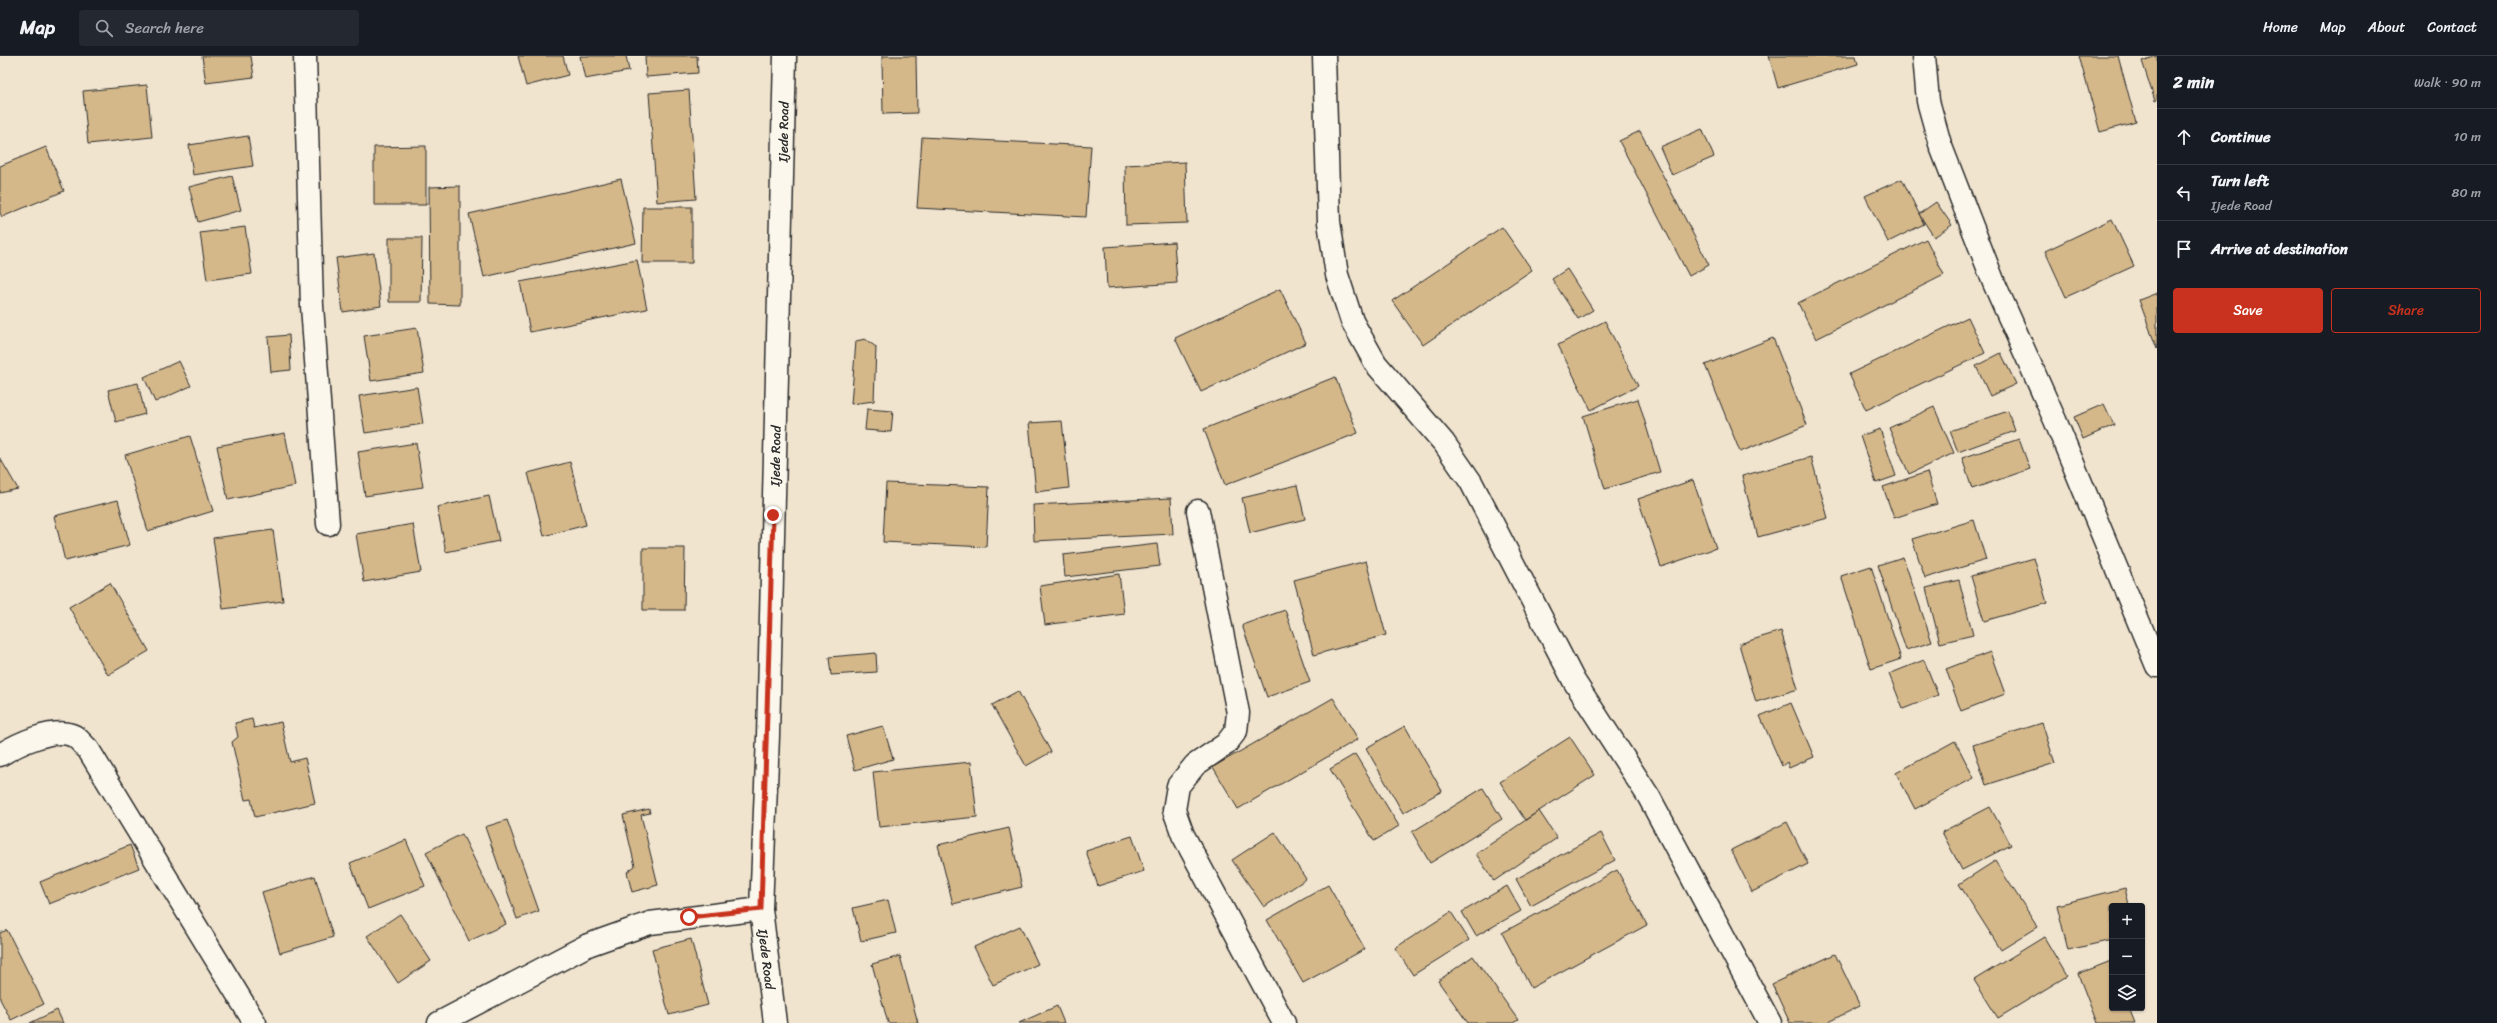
<!DOCTYPE html>
<meta charset="utf-8">
<style>
body{margin:0;font-family:Sriracha,sans-serif;background:#242831;color:#f1f3f6}
.controls{position:absolute;right:12px;bottom:12px;display:grid;overflow:hidden;border-radius:4px;box-shadow:0 1px 3px #0004}
.controls button{width:36px;height:36px;display:grid;place-items:center;padding:0;border:0;border-bottom:1px solid #363941;background:#171b24;color:#f1f3f6;font:20px sans-serif}
.stop{position:absolute;width:12px;height:12px;margin:-9px;border:3px solid #c8321e;border-radius:50%;background:#fff}
.stop.end{background:#c8321e;border-color:#fff;box-shadow:0 1px 4px #0008}
.list{margin:0;padding:0;list-style:none}
h2{display:flex;justify-content:space-between;align-items:center;height:52px;margin:0;padding:0 16px;font-size:17px}
h2 small{font-size:13px;font-weight:400;color:#9ea1a6}
.list li{display:grid;grid-template-columns:26px 1fr auto;gap:12px;align-items:center;box-sizing:border-box;height:56px;padding:0 16px;border-top:1px solid #363941}
.list b{display:block;font-size:15px;white-space:nowrap}
.list p{margin:0;font-size:13px;white-space:nowrap;color:#9ea1a6}
.list em{font-size:13px;font-style:normal;color:#9ea1a6}
.actions{display:flex;gap:8px;padding:12px 16px}
.actions a{flex:1;padding:9px 0;border:1px solid #c8321e;border-radius:4px;text-align:center;font-size:14px;color:#c8321e}
.actions .main{background:#c8321e;color:#fff}
.icon{flex:none;width:22px;height:22px;fill:none;stroke:currentColor;stroke-width:2;stroke-linecap:round;stroke-linejoin:round}
.map{position:relative;flex:none;width:2157px;height:967px;overflow:hidden}
header{display:flex;align-items:center;gap:24px;box-sizing:border-box;height:56px;padding:0 20px;background:#171b24;border-bottom:1px solid #363941}
header strong{font-size:19px}
nav{display:flex;gap:22px;margin-inline-start:auto;font-size:14px}
.search{width:280px;height:36px;background:#242831;display:flex;align-items:center;gap:10px;box-sizing:border-box;padding:0 14px;border-radius:4px;color:#9ea1a6;font-size:15px}
main{display:flex}
aside{flex:1;background:#171b24}
.map>svg:first-child{display:block}
.building{fill:#d5b88a;stroke:#2b2b2b}
.lines{fill:none;stroke-linecap:round;stroke-linejoin:round}
.minor-casing{stroke:#2b2b2b;stroke-width:25}
.major-casing{stroke:#2b2b2b;stroke-width:25}
.minor{stroke:#fbf7ec;stroke-width:22}
.major{stroke:#fbf7ec;stroke-width:22}
.route{stroke:#c8321e;stroke-width:5}
.labels{text-anchor:middle;stroke-width:3.5;stroke-linejoin:round;paint-order:stroke}
.street-label{font-size:13px;fill:#2b2b2b;stroke:#fbf7ec}
</style>
<header>
<strong>Map</strong>
<div class="search"><svg class="icon" aria-label="search" viewBox="0 0 24 24"><circle cx="10" cy="10" r="6"/><path d="M15 15l6 6"/></svg>Search here</div>
<nav><a>Home</a><a>Map</a><a>About</a><a>Contact</a></nav>
</header>
<main>
<div class="map">
<svg width="2157" height="967" viewBox="0 0 2157 967">
<rect width="100%" height="100%" fill="#f0e4cf"/>
<filter id="ink" filterUnits="userSpaceOnUse"><feTurbulence type="fractalNoise" baseFrequency=".025" numOctaves="2"/><feDisplacementMap in="SourceGraphic" scale="8" xChannelSelector="R" yChannelSelector="G"/><feConvolveMatrix kernelMatrix="1 2 1 2 8 2 1 2 1" color-interpolation-filters="sRGB"/></filter>
<g filter="url(#ink)">
<!-- building -->
<g class="building">
<path d="M 202,0 L 251,0 L 254,21 L 206,27 Z"/>
<path d="M 518,0 L 563,0 L 568,19 L 526,30 Z"/>
<path d="M 580,0 L 626,0 L 629,15 L 585,23 Z"/>
<path d="M 645,0 L 697,0 L 698,17 L 646,21 Z"/>
<path d="M 882,0 L 916,0 L 917,57 L 883,58 Z"/>
<path d="M 1769,0 L 1856,0 L 1858,8 L 1778,32 Z"/>
<path d="M 2079,0 L 2118,0 L 2136,66 L 2100,76 Z"/>
<path d="M 2157,0 L 2157,44 L 2155,45 L 2142,5 Z"/>
<path d="M 147,29 L 152,81 L 88,88 L 83,35 Z"/>
<path d="M 689,34 L 696,143 L 657,146 L 649,37 Z"/>
<path d="M 1702,73 L 1714,101 L 1672,119 L 1660,91 Z"/>
<path d="M 1640,75 L 1709,209 L 1689,220 L 1619,85 Z"/>
<path d="M 248,80 L 253,110 L 193,119 L 189,89 Z"/>
<path d="M 922,81 L 1091,90 L 1086,161 L 917,152 Z"/>
<path d="M 426,90 L 426,149 L 374,149 L 374,91 Z"/>
<path d="M 46,91 L 64,135 L 2,161 L 0,157 L 0,110 Z"/>
<path d="M 1185,106 L 1187,167 L 1126,169 L 1125,109 Z"/>
<path d="M 232,120 L 241,154 L 198,166 L 189,131 Z"/>
<path d="M 621,123 L 636,187 L 484,221 L 469,158 Z"/>
<path d="M 1902,123 L 1924,168 L 1888,186 L 1865,140 Z"/>
<path d="M 460,130 L 460,249 L 430,248 L 429,131 Z"/>
<path d="M 1936,146 L 1952,169 L 1934,181 L 1919,158 Z"/>
<path d="M 643,151 L 692,151 L 692,207 L 642,207 Z"/>
<path d="M 2112,163 L 2134,210 L 2066,241 L 2045,195 Z"/>
<path d="M 245,171 L 252,218 L 207,224 L 200,177 Z"/>
<path d="M 1502,171 L 1532,214 L 1423,289 L 1392,245 Z"/>
<path d="M 389,182 L 422,182 L 421,246 L 389,246 Z"/>
<path d="M 1926,183 L 1944,219 L 1816,283 L 1798,247 Z"/>
<path d="M 1174,186 L 1177,227 L 1107,232 L 1105,191 Z"/>
<path d="M 374,197 L 381,250 L 343,256 L 336,202 Z"/>
<path d="M 637,204 L 647,253 L 530,276 L 520,226 Z"/>
<path d="M 1567,213 L 1593,254 L 1578,263 L 1552,223 Z"/>
<path d="M 1280,233 L 1306,287 L 1201,336 L 1175,282 Z"/>
<path d="M 2157,237 L 2157,293 L 2139,244 Z"/>
<path d="M 1968,261 L 1985,297 L 1866,354 L 1849,318 Z"/>
<path d="M 1605,265 L 1638,330 L 1591,354 L 1558,289 Z"/>
<path d="M 417,272 L 424,317 L 371,325 L 364,280 Z"/>
<path d="M 289,279 L 291,314 L 271,316 L 268,281 Z"/>
<path d="M 1773,282 L 1807,369 L 1740,396 L 1705,309 Z"/>
<path d="M 865,283 L 876,291 L 874,345 L 851,348 L 856,285 Z"/>
<path d="M 2001,297 L 2016,328 L 1990,340 L 1976,310 Z"/>
<path d="M 179,305 L 191,330 L 155,346 L 144,321 Z"/>
<path d="M 1335,321 L 1358,377 L 1225,429 L 1204,373 Z"/>
<path d="M 138,327 L 145,358 L 116,366 L 108,334 Z"/>
<path d="M 417,331 L 423,368 L 365,377 L 359,340 Z"/>
<path d="M 1638,343 L 1660,416 L 1605,433 L 1583,360 Z"/>
<path d="M 2104,348 L 2114,369 L 2083,383 L 2074,361 Z"/>
<path d="M 1934,351 L 1954,397 L 1909,418 L 1889,372 Z"/>
<path d="M 867,353 L 893,355 L 891,376 L 865,374 Z"/>
<path d="M 2008,355 L 2015,375 L 1958,396 L 1950,375 Z"/>
<path d="M 1062,365 L 1069,432 L 1036,436 L 1029,367 Z"/>
<path d="M 1880,373 L 1896,420 L 1876,427 L 1860,380 Z"/>
<path d="M 285,377 L 295,430 L 228,444 L 217,390 Z"/>
<path d="M 190,380 L 213,455 L 148,475 L 125,399 Z"/>
<path d="M 2019,383 L 2030,413 L 1972,433 L 1962,402 Z"/>
<path d="M 416,387 L 423,431 L 365,440 L 358,396 Z"/>
<path d="M 1811,401 L 1828,462 L 1758,481 L 1742,420 Z"/>
<path d="M 0,402 L 18,433 L 0,437 Z"/>
<path d="M 570,406 L 586,469 L 544,480 L 528,417 Z"/>
<path d="M 1927,416 L 1937,448 L 1894,462 L 1883,431 Z"/>
<path d="M 1693,424 L 1716,492 L 1661,511 L 1638,443 Z"/>
<path d="M 886,427 L 989,431 L 986,491 L 883,486 Z"/>
<path d="M 1297,429 L 1305,463 L 1250,477 L 1242,442 Z"/>
<path d="M 489,440 L 499,485 L 446,496 L 437,451 Z"/>
<path d="M 1171,442 L 1173,478 L 1034,485 L 1033,449 Z"/>
<path d="M 118,444 L 130,489 L 65,505 L 54,460 Z"/>
<path d="M 1974,464 L 1986,504 L 1925,522 L 1912,483 Z"/>
<path d="M 413,468 L 421,516 L 364,526 L 356,478 Z"/>
<path d="M 273,474 L 283,545 L 223,553 L 213,482 Z"/>
<path d="M 1157,488 L 1160,510 L 1065,521 L 1063,499 Z"/>
<path d="M 643,492 L 685,492 L 684,554 L 643,554 Z"/>
<path d="M 1903,501 L 1932,586 L 1906,594 L 1878,509 Z"/>
<path d="M 2034,502 L 2047,547 L 1984,565 L 1971,520 Z"/>
<path d="M 1366,505 L 1386,579 L 1314,599 L 1294,524 Z"/>
<path d="M 1871,510 L 1901,603 L 1871,613 L 1841,520 Z"/>
<path d="M 1119,518 L 1124,558 L 1045,569 L 1040,530 Z"/>
<path d="M 1959,524 L 1973,579 L 1940,587 L 1926,532 Z"/>
<path d="M 110,527 L 149,595 L 108,619 L 69,551 Z"/>
<path d="M 1285,554 L 1310,626 L 1267,641 L 1242,569 Z"/>
<path d="M 1781,575 L 1798,633 L 1756,646 L 1739,588 Z"/>
<path d="M 1990,596 L 2005,638 L 1961,655 L 1946,613 Z"/>
<path d="M 876,597 L 877,616 L 831,619 L 829,601 Z"/>
<path d="M 1924,604 L 1938,639 L 1903,653 L 1889,618 Z"/>
<path d="M 1018,635 L 1051,696 L 1026,710 L 992,649 Z"/>
<path d="M 1333,642 L 1358,683 L 1238,753 L 1213,711 Z"/>
<path d="M 1791,647 L 1814,701 L 1789,712 L 1787,706 L 1782,710 L 1760,660 Z"/>
<path d="M 252,663 L 254,672 L 281,666 L 290,706 L 305,702 L 315,747 L 255,761 L 251,743 L 245,744 L 232,686 L 238,681 L 235,667 Z"/>
<path d="M 2042,667 L 2055,707 L 1986,729 L 1973,689 Z"/>
<path d="M 883,670 L 893,703 L 855,714 L 846,680 Z"/>
<path d="M 1405,670 L 1442,735 L 1403,757 L 1366,692 Z"/>
<path d="M 1570,681 L 1595,719 L 1525,764 L 1500,726 Z"/>
<path d="M 1955,685 L 1974,722 L 1915,753 L 1896,717 Z"/>
<path d="M 1355,698 L 1399,770 L 1374,785 L 1330,713 Z"/>
<path d="M 971,706 L 977,761 L 879,771 L 873,716 Z"/>
<path d="M 1483,732 L 1502,763 L 1430,807 L 1412,776 Z"/>
<path d="M 1990,751 L 2011,789 L 1962,814 L 1942,776 Z"/>
<path d="M 649,753 L 650,757 L 641,759 L 658,829 L 632,836 L 627,816 L 635,810 L 623,759 Z"/>
<path d="M 1539,755 L 1557,782 L 1494,825 L 1476,798 Z"/>
<path d="M 507,764 L 539,855 L 517,863 L 485,771 Z"/>
<path d="M 1787,766 L 1808,808 L 1752,836 L 1731,794 Z"/>
<path d="M 1009,772 L 1022,831 L 953,848 L 938,789 Z"/>
<path d="M 1275,776 L 1306,823 L 1264,851 L 1232,804 Z"/>
<path d="M 1601,777 L 1615,804 L 1531,850 L 1516,823 Z"/>
<path d="M 462,778 L 506,868 L 469,885 L 426,796 Z"/>
<path d="M 1132,780 L 1144,815 L 1098,830 L 1086,795 Z"/>
<path d="M 406,784 L 425,830 L 368,853 L 350,807 Z"/>
<path d="M 130,789 L 139,812 L 49,848 L 40,826 Z"/>
<path d="M 1995,805 L 2038,871 L 2001,894 L 1959,828 Z"/>
<path d="M 1617,814 L 1647,869 L 1531,932 L 1502,877 Z"/>
<path d="M 315,820 L 333,881 L 280,897 L 262,836 Z"/>
<path d="M 1328,829 L 1365,893 L 1303,927 L 1267,864 Z"/>
<path d="M 1507,830 L 1521,855 L 1476,880 L 1462,856 Z"/>
<path d="M 2125,832 L 2129,850 L 2112,850 L 2112,884 L 2068,894 L 2057,849 Z"/>
<path d="M 888,844 L 896,877 L 861,885 L 853,852 Z"/>
<path d="M 1451,856 L 1469,884 L 1413,919 L 1395,892 Z"/>
<path d="M 400,858 L 431,905 L 398,927 L 367,880 Z"/>
<path d="M 1020,870 L 1038,908 L 993,929 L 974,891 Z"/>
<path d="M 7,874 L 44,948 L 11,964 L 0,943 L 0,877 Z"/>
<path d="M 2044,881 L 2067,920 L 1998,962 L 1974,924 Z"/>
<path d="M 691,883 L 708,949 L 669,959 L 652,893 Z"/>
<path d="M 1835,898 L 1860,950 L 1826,967 L 1790,967 L 1772,928 Z"/>
<path d="M 900,900 L 918,967 L 888,967 L 872,908 Z"/>
<path d="M 1473,900 L 1518,964 L 1513,967 L 1468,967 L 1438,925 Z"/>
<path d="M 2111,905 L 2112,952 L 2129,952 L 2135,967 L 2097,967 L 2078,918 Z"/>
<path d="M 1057,950 L 1064,967 L 1019,967 Z"/>
<path d="M 57,954 L 63,967 L 30,967 Z"/>
</g>
<g class="lines">
<!-- minor casing -->
<g class="minor-casing">
<g id="minor">
<path d="M 305,0 L 312,250 L 328,468"/>
<path d="M 1324,0 L 1329,166 L 1337,219 L 1352,265 L 1376,308 L 1444,387 L 1471,426 L 1574,625 L 1649,741 L 1770,967"/>
<path d="M 1924,0 L 1928,45 L 1940,88 L 1994,227 L 2055,364 L 2157,610"/>
<path d="M 1198,455 L 1238,657 L 1236,675 L 1226,688 L 1195,709 L 1178,730 L 1174,754 L 1183,779 L 1284,967"/>
<path d="M 0,699 C 16,689 54,670 74,680 C 79,683 83,689 88,693 L 255,967"/>
<path d="M 439,967 L 588,889 L 650,867 L 761,853"/>
</g>
</g>
<!-- major casing -->
<g class="major-casing">
<path id="major" d="M 775,967 L 761,853 L 768,680 L 785,0"/>
</g>
<!-- minor -->
<use href="#minor" class="minor"/>
<!-- major -->
<use href="#major" class="major"/>
</g>
</g>
<g class="lines" filter="url(#ink)">
<!-- route -->
<path class="route" d="M 689,861 L 761,853 L 773,459"/>
</g>
<g class="labels">
<!-- street labels -->
<g class="street-label">
<text transform="translate(783 76) rotate(-89)" y="5">Ijede Road</text>
<text transform="translate(775 400) rotate(-89)" y="5">Ijede Road</text>
<text transform="translate(767 903) rotate(83)" y="5">Ijede Road</text>
</g>
</g>
</svg>
<div class="controls">
<button>+</button>
<button>−</button>
<button><svg class="icon" aria-label="layers" viewBox="0 0 24 24"><path d="M12 4l9 5-9 5-9-5zM3 14l9 5 9-5"/></svg></button>
</div>
<div class="stop" style="left:689px;top:861px"></div>
<div class="stop end" style="left:773px;top:459px"></div>
</div>
<aside>
<h2>2 min<small>Walk · 90 m</small></h2>
<ul class="list">
<li><svg class="icon" aria-label="ahead" viewBox="0 0 24 24"><path d="M12 20V5M6 11l6-6 6 6"/></svg><div><b>Continue</b></div><em>10 m</em></li>
<li><svg class="icon" aria-label="left" viewBox="0 0 24 24"><path d="M17 20v-9H6M10 6l-5 5 5 5"/></svg><div><b>Turn left</b><p>Ijede Road</p></div><em>80 m</em></li>
<li><svg class="icon" aria-label="arrive" viewBox="0 0 24 24"><path d="M6 21V4h12l-3 4 3 4H6"/></svg><div><b>Arrive at destination</b></div></li>
</ul>
<div class="actions"><a class="main">Save</a><a>Share</a></div>
</aside>
</main>
